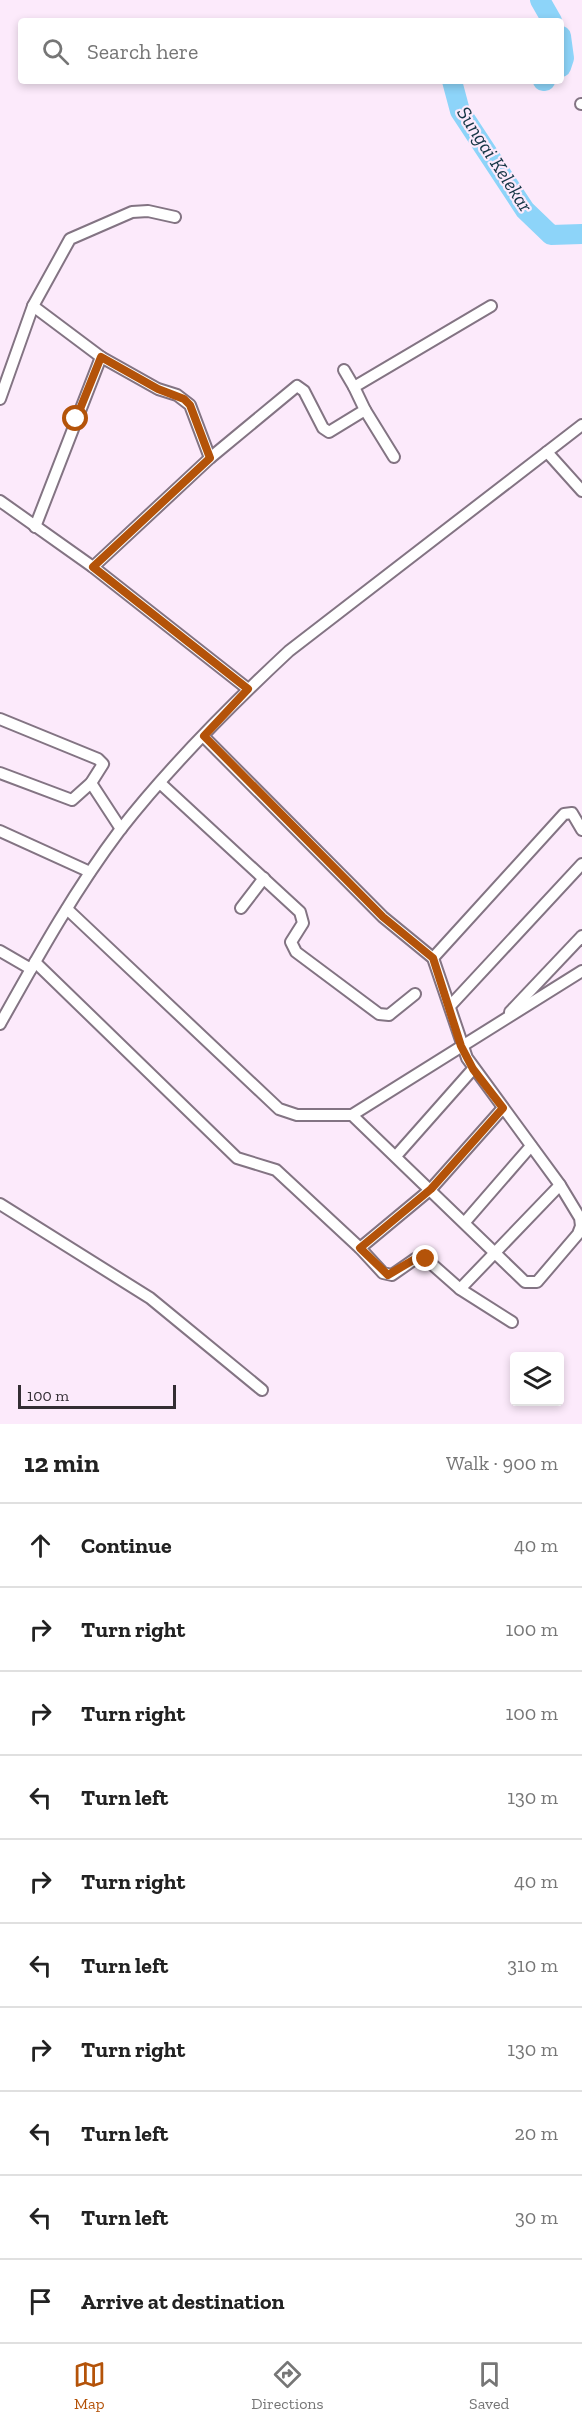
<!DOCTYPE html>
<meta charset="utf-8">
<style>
body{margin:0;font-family:"Zilla Slab",serif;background:#f6f6f6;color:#222}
.controls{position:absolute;right:18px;bottom:18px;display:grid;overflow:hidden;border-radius:6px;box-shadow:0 3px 9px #0003}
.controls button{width:54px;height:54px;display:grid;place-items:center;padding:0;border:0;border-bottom:2px solid #e0e0e0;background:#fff;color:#222;font:30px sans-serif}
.scale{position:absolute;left:18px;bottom:15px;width:158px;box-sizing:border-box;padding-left:6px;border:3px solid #332d33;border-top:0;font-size:16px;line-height:21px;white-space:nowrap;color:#332d33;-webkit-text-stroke:4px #fceafb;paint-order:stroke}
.stop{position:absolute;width:18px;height:18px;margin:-14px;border:4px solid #b45309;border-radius:50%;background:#fff}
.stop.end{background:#b45309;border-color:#fff;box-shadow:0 2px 6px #0008}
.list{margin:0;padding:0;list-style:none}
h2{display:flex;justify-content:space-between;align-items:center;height:78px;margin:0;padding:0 24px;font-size:26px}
h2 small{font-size:20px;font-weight:400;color:#767676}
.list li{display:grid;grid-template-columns:39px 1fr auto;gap:18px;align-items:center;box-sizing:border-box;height:84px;padding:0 24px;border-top:2px solid #e0e0e0}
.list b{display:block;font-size:22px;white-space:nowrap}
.list em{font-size:20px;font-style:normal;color:#767676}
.icon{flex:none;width:33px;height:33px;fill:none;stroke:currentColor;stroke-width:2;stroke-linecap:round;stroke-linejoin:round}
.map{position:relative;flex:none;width:582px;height:1424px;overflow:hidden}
.search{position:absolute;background:#fff;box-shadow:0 3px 9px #0003;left:18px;right:18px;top:18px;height:66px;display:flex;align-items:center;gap:15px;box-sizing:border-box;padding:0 21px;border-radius:6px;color:#767676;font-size:22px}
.sheet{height:918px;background:#fff}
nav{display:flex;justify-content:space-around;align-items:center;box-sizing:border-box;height:84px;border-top:2px solid #e0e0e0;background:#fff;font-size:16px;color:#767676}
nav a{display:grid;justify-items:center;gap:3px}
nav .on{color:#b45309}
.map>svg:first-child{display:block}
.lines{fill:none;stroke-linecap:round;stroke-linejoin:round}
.river{stroke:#8dd4f9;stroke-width:20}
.minor-casing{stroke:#837483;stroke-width:14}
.minor{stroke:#fff;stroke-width:10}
.route{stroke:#b45309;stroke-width:8}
.labels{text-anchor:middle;stroke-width:4.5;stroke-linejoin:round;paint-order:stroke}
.water-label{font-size:20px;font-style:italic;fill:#143545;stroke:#fceafb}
</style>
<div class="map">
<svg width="582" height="1424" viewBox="0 0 582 1424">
<rect width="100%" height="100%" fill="#fceafb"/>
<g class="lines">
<!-- river -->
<g class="river">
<path d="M 540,0 L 552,21"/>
<path d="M 561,36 L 564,58 L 561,67"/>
<path d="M 452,81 L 460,111 L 525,210 L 551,235 L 582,234"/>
<path d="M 543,81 L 545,81"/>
</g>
<!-- minor casing -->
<g class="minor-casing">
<g id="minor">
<path d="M 581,104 L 582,104"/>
<path d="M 33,306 L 101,357 L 158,389 L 177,395 L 190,405 L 210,458"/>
<path d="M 344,370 L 354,387"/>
<path d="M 0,399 L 33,306 L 70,239 L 132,212 L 148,211 L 175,217"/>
<path d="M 365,410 L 394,457"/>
<path d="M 547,452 L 582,491"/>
<path d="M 0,501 L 93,567 L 248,689"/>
<path d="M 35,527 L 101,357"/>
<path d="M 93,567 L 210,458 L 297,386 L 304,391 L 323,428 L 329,432 L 365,410 L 354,387 L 491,306"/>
<path d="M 0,719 L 98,759 L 103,764 L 91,783 L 72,800 L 0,773"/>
<path d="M 91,783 L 121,829"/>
<path d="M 160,783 L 300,912 L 303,923 L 291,942 L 296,952 L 379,1014 L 389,1015 L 415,994"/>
<path d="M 0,831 L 90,872"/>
<path d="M 241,908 L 264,878"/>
<path d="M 67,909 L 279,1109 L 297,1115 L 352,1115 L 525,1282 L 537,1282 L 578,1234 L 581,1226 L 580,1218 L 560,1185 L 467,1058 L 433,958 L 383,917 L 204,737"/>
<path d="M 0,951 L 31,969"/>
<path d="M 433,958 L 564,814 L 572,813 L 582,830"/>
<path d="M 35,962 L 237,1158 L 276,1170 L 360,1248 L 383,1273 L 392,1275 L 415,1259 L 426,1259 L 460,1289 L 512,1322"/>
<path d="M 450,1006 L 582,864"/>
<path d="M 510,1012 L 582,936"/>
<path d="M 0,1024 C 37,958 74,891 120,830 C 170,766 230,706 289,651 L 582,425"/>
<path d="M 352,1115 L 582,971"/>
<path d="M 396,1156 L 473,1069"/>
<path d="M 0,1204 L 150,1298 L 262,1390"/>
<path d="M 465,1222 L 531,1146"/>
<path d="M 360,1248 L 431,1189 L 503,1108"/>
<path d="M 460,1289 L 560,1185"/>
</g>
</g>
<!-- minor -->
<use href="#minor" class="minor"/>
</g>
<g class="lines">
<!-- route -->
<path class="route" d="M 76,419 L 101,357 L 158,389 L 184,399 L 190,405 L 210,458 L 93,567 L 248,689 L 204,736 L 383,917 L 433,958 L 461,1046 L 473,1069 L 503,1108 L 431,1189 L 360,1248 L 388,1275 L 415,1259 L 426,1259"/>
</g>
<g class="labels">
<!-- water labels -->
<g class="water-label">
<text transform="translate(495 159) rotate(57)" y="7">Sungai Kelekar</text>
</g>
</g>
</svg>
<div class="controls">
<button><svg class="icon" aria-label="layers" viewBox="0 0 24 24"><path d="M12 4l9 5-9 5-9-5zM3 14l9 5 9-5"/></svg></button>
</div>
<div class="scale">100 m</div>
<div class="stop" style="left:76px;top:419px"></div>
<div class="stop end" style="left:426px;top:1259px"></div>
<div class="search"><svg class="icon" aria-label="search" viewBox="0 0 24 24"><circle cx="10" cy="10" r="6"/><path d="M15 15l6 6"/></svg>Search here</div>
</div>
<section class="sheet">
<h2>12 min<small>Walk · 900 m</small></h2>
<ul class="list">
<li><svg class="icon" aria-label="ahead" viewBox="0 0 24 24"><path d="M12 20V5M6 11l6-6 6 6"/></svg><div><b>Continue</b></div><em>40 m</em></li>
<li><svg class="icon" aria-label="right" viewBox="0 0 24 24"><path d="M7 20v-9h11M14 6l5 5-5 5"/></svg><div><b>Turn right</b></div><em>100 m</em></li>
<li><svg class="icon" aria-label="right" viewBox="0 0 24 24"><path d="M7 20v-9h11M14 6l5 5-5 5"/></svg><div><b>Turn right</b></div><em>100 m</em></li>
<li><svg class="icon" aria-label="left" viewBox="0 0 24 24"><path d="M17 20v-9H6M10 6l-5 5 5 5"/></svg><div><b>Turn left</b></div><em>130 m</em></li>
<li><svg class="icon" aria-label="right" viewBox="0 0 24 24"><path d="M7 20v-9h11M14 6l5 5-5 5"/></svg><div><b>Turn right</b></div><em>40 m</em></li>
<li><svg class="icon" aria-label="left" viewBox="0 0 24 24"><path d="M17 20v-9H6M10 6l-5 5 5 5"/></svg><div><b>Turn left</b></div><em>310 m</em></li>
<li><svg class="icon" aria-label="right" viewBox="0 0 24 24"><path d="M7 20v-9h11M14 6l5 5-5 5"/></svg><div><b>Turn right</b></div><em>130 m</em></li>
<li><svg class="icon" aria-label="left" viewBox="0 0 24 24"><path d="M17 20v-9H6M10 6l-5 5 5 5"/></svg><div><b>Turn left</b></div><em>20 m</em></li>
<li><svg class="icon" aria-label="left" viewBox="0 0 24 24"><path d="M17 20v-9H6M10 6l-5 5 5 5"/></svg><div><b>Turn left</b></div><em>30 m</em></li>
<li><svg class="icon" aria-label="arrive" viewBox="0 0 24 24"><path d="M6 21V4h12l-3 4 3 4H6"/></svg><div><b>Arrive at destination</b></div></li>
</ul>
</section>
<nav>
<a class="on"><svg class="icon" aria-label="map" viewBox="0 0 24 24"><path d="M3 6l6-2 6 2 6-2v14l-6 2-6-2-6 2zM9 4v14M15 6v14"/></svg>Map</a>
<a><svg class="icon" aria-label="directions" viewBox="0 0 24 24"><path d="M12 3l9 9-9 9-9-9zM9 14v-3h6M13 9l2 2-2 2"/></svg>Directions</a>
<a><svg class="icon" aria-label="saved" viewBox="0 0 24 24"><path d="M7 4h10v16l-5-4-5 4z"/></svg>Saved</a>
</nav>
